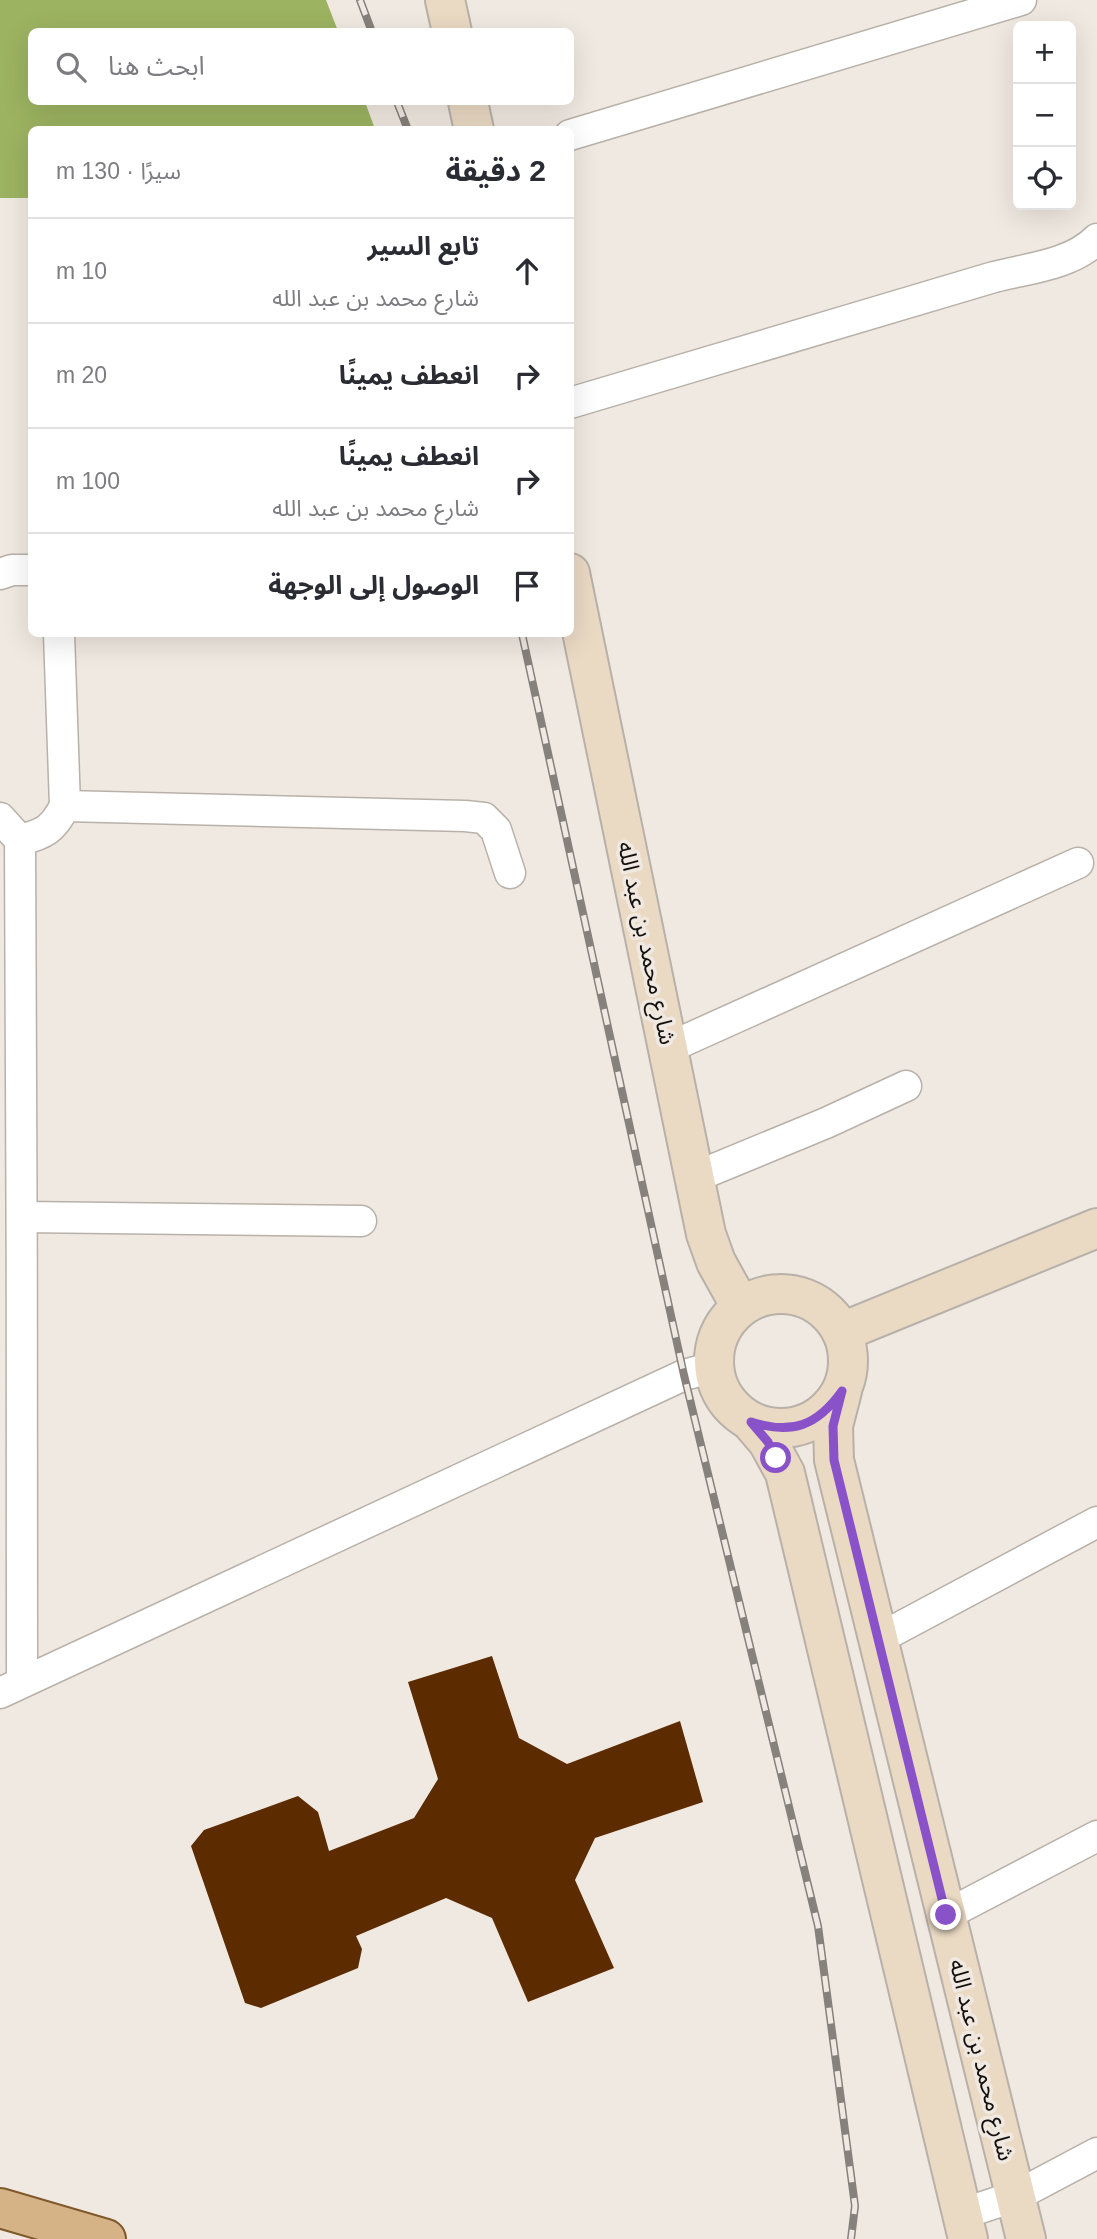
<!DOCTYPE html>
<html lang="ar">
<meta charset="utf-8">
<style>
body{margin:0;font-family:Arial,"Noto Sans Arabic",sans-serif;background:#f2f2f3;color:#2b2b33;direction:rtl}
.controls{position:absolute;right:21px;top:21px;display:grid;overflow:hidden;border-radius:10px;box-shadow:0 7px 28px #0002}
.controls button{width:63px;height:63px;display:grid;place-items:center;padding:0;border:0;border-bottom:2px solid #e1e1e2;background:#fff;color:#2b2b33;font:35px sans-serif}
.stop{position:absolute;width:21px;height:21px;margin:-16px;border:5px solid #8a52c9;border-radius:50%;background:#fff}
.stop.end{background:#8a52c9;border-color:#fff;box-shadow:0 2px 7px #0008}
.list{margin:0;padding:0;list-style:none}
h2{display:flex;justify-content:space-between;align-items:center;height:91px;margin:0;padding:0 28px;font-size:30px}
h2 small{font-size:23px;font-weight:400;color:#7c7c81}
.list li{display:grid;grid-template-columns:46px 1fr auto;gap:21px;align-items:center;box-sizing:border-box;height:105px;padding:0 28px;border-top:2px solid #e1e1e2}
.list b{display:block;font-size:26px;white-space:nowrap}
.list p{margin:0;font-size:23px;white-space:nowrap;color:#7c7c81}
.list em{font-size:23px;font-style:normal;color:#7c7c81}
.icon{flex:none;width:38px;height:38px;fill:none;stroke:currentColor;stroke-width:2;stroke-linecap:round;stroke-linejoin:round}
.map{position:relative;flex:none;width:1097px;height:2239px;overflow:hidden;direction:ltr}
.search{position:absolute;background:#fff;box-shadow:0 7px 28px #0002;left:28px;top:28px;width:546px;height:77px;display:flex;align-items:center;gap:18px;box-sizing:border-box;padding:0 24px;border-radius:10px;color:#7c7c81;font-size:26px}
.panel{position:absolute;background:#fff;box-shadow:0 7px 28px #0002;left:28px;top:126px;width:546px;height:511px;border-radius:10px;direction:rtl}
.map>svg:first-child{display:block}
.forest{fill:#9cb361}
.building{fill:#5c2b00}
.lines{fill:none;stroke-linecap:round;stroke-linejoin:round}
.street-casing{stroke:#b8b1a9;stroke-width:33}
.secondary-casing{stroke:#b8b1a9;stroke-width:42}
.primary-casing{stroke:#7f5929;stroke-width:42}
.street{stroke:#fff;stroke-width:30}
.secondary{stroke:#ead9c3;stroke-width:38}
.primary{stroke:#d5b387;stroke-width:38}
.rail-casing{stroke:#86817c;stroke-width:8}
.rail{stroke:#f0e9e1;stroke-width:5;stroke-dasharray:16;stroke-linecap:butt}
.route{stroke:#8a52c9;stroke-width:9}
.labels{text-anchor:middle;stroke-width:7;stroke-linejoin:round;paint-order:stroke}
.street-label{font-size:23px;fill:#13100e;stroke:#f0e9e1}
</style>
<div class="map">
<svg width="1097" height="2239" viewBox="0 0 1097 2239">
<rect width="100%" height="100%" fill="#f0e9e1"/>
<!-- forest -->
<path class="forest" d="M 0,0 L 326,0 L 338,31 L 32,32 L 32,102 L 365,102 L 375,129 L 32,130 L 31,198 L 0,198 Z"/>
<!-- building -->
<path class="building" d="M 492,1656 L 519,1738 L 567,1764 L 680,1721 L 703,1802 L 595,1838 L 575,1880 L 614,1968 L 528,2002 L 492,1918 L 446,1898 L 356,1936 L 362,1949 L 358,1968 L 261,2008 L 245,2003 L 191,1846 L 204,1830 L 298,1796 L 318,1812 L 329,1851 L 414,1818 L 438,1779 L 408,1682 Z"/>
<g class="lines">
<!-- street casing -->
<g class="street-casing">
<g id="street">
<path d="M 570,135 L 1021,0"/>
<path d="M 570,403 L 994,277 C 1029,268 1071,265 1097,239"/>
<path d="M 0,574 L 12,570 L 32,570"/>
<path d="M 59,634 L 65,806"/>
<path d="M 0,818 L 20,840 C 23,1121 21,1401 22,1682"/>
<path d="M 20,840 C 45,834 53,829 65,806 L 465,816 L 484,818 L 496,830 L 510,873"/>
<path d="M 668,1048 L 1078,863"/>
<path d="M 695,1177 L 826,1123 L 906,1086"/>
<path d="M 23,1217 L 361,1221"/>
<path d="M 878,1639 L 1097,1522"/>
<path d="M 0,1693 L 684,1375 L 714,1367"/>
<path d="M 946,1915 L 1097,1836"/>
<path d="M 962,2214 L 1016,2196 L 1097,2153"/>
</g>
</g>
<!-- secondary casing -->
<g class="secondary-casing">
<g id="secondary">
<path d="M 445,0 L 452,32"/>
<path d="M 468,102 L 474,130"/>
<path d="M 570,573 L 706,1234 L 716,1262 L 741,1307"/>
<circle cx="781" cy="1361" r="67"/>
<path d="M 842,1332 L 1097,1228"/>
<path d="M 842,1391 L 833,1426 L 834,1460 L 1026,2239"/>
<path d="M 751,1422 L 768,1442 L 785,1473 L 968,2239"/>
</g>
</g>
<!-- primary casing -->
<g class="primary-casing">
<path id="primary" d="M 0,2208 L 106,2239"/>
</g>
<!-- street -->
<use href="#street" class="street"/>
<!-- secondary -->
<use href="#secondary" class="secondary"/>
<!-- primary -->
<use href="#primary" class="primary"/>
<!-- rail casing -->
<g class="rail-casing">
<g id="rail">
<path d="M 360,0 L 372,32"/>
<path d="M 397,102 L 408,130"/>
<path d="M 522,634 L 684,1375 L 818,1926 L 855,2206 L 851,2239"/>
</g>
</g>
<!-- rail -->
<use href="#rail" class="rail"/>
</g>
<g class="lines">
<!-- route -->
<path class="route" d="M 776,1458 L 768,1442 L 751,1422 C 792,1435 817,1426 842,1391 L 833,1426 L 834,1460 L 946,1915"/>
</g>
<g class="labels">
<!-- street labels -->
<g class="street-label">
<text transform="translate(647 943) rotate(78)" y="8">شارع محمد بن عبد الله</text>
<text transform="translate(982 2060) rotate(76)" y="8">شارع محمد بن عبد الله</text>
</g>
</g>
</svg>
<div class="controls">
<button>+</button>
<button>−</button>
<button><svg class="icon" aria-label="locate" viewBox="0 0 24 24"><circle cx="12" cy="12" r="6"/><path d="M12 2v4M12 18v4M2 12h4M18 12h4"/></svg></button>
</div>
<div class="stop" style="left:776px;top:1458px"></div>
<div class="stop end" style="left:946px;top:1915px"></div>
<div class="search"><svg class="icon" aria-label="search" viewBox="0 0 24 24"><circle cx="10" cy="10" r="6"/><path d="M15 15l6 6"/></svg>ابحث هنا</div>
<section class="panel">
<h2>2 دقيقة<small>سيرًا · 130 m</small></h2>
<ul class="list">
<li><svg class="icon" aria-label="ahead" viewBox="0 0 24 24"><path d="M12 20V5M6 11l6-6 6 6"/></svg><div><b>تابع السير</b><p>شارع محمد بن عبد الله</p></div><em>10 m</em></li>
<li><svg class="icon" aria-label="right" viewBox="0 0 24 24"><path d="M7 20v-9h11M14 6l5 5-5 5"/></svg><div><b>انعطف يمينًا</b></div><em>20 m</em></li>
<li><svg class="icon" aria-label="right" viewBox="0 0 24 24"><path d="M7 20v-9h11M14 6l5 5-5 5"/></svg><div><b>انعطف يمينًا</b><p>شارع محمد بن عبد الله</p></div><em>100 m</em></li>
<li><svg class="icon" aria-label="arrive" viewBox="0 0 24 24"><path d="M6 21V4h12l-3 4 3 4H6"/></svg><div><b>الوصول إلى الوجهة</b></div></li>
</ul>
</section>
</div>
